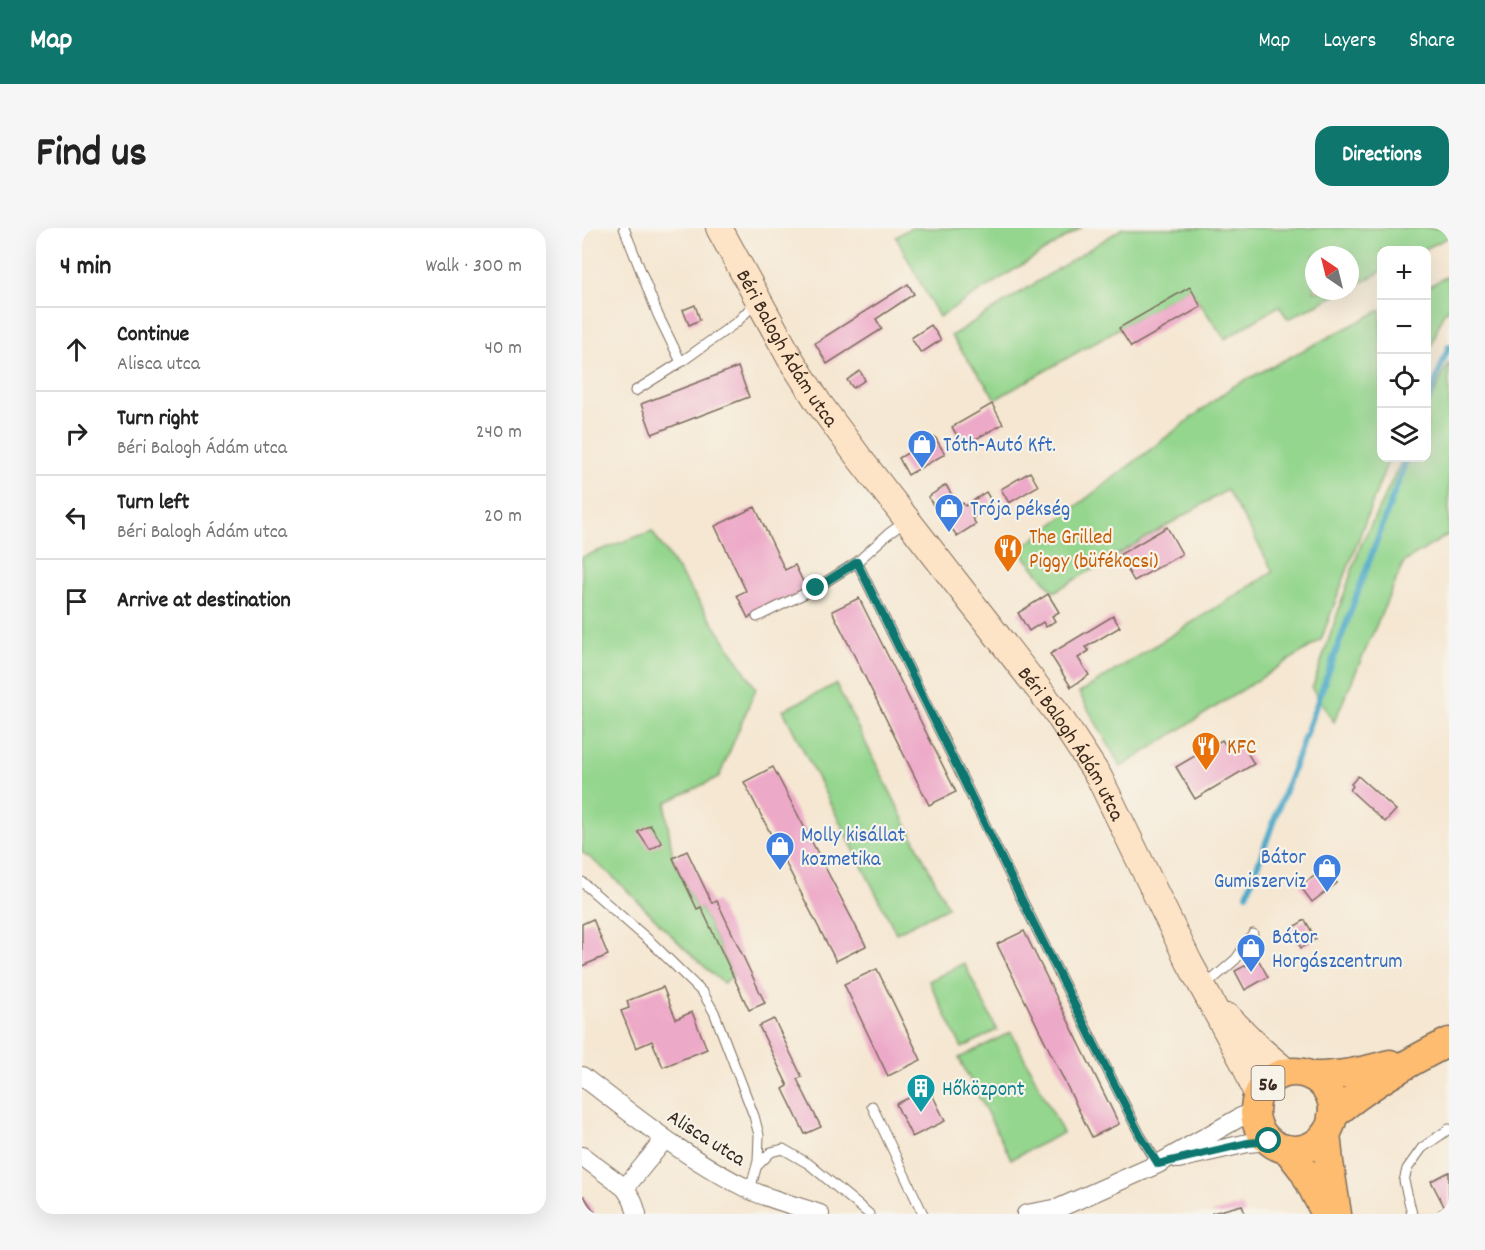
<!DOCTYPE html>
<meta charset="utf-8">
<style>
body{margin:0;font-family:Dekko,sans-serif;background:#f6f6f6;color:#222}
.controls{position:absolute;right:18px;top:18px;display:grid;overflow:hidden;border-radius:12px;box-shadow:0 6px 24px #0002}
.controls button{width:54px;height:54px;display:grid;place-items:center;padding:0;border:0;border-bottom:2px solid #e0e0e0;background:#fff;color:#222;font:30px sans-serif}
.compass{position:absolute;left:723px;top:18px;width:54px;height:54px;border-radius:50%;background:#fff;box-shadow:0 6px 24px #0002;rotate:325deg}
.stop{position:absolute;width:18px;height:18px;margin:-14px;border:4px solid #0f766e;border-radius:50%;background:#fff}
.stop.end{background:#0f766e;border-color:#fff;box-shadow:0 2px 6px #0008}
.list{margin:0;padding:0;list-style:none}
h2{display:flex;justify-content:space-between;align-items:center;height:78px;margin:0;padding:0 24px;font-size:26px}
h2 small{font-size:20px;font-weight:400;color:#767676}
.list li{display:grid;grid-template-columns:39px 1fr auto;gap:18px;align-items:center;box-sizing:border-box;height:84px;padding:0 24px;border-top:2px solid #e0e0e0}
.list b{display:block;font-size:22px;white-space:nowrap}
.list p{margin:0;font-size:20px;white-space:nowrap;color:#767676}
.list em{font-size:20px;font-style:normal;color:#767676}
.icon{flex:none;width:33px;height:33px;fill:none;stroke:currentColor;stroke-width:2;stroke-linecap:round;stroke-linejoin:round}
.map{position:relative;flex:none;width:867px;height:986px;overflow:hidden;border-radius:18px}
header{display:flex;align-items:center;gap:36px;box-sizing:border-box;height:84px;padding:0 30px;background:#0f766e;color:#fff}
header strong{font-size:28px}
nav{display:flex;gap:33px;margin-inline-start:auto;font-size:21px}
.intro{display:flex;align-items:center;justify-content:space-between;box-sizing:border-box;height:144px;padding:0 36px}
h1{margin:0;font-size:42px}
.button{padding:15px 27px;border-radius:18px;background:#0f766e;color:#fff;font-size:21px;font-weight:700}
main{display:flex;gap:36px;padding:0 36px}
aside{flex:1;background:#fff;border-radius:18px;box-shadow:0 6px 24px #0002}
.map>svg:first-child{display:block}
.green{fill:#94d68e;stroke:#688056;stroke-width:1.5}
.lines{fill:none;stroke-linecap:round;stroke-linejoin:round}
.stream{stroke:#49a8c8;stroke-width:6}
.building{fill:#eda9c8}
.lane-casing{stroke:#7c6c5d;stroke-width:11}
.street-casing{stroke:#7c6c5d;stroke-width:20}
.secondary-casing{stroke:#7c6c5d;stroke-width:28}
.primary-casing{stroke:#7c6c5d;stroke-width:31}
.lane{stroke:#fff;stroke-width:9}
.street{stroke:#fff;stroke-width:18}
.secondary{stroke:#fee4c6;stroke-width:26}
.primary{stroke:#fdbc70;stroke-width:28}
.route{stroke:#0f766e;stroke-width:8}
.labels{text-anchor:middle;stroke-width:4.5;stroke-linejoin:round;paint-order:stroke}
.shield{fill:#f7f3e8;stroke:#73665b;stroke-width:1.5}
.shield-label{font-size:20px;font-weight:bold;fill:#3b2a1e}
.street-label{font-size:21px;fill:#3b2a1e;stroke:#f7f3e8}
.shop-label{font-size:21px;fill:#366cbe;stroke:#f7f3e8;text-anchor:start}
.food-label{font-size:21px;fill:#c56008;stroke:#f7f3e8;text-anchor:start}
.culture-label{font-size:21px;fill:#0d838f;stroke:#f7f3e8;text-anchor:start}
</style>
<header>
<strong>Map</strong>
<nav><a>Map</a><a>Layers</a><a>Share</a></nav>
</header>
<div class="intro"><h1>Find us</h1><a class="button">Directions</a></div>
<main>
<aside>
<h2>4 min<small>Walk · 300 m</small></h2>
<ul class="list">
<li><svg class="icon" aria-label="ahead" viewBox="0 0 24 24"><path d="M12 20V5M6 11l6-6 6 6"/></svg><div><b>Continue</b><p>Alisca utca</p></div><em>40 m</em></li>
<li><svg class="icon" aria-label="right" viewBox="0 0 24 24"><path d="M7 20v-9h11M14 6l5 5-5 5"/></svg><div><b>Turn right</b><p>Béri Balogh Ádám utca</p></div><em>240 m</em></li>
<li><svg class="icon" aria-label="left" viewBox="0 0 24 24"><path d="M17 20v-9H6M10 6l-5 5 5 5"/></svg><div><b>Turn left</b><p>Béri Balogh Ádám utca</p></div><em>20 m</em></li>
<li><svg class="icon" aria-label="arrive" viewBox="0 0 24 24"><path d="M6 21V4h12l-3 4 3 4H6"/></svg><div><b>Arrive at destination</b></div></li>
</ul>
</aside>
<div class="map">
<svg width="867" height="986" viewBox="0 0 867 986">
<rect width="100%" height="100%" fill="#f7f3e8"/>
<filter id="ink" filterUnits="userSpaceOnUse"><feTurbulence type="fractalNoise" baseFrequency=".0167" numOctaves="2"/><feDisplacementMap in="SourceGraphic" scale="12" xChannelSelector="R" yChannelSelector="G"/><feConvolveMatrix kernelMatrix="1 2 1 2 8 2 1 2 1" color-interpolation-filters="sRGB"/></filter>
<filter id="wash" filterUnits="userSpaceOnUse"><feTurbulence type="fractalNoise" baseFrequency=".008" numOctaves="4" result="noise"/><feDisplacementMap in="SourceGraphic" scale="24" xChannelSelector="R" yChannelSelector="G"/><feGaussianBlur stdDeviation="1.35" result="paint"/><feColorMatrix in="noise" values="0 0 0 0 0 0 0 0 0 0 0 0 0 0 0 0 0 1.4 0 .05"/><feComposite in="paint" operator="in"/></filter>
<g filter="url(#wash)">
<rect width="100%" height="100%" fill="#f5e7d2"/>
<!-- green -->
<g class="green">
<path d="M 328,0 L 499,0 L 357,89 L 314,9 Z"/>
<path d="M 541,0 L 867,0 L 867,9 L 841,22 L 800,22 L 799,44 L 768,60 L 768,27 L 732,27 L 732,63 L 762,63 L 706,91 L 697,78 L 643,111 L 607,60 L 414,171 L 369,108 Z"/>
<path d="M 866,48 L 867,50 L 867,79 L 860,88 L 845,130 L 845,59 Z"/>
<path d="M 799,82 L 800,230 L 807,230 L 739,412 L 539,539 L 497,465 L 691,344 L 671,306 L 645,262 L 472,364 L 437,322 L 650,159 Z"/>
<path d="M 867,134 L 867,306 L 822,334 L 752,494 L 730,461 L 778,319 L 821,230 L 844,230 L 845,181 Z"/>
<path d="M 70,303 L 174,460 L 137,549 L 85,574 L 84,584 L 91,630 L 115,681 L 119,679 L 151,748 L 141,755 C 125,741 108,726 93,711 C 63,681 34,648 0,624 L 0,329 Z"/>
<path d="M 254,456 L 366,679 L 314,705 L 201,482 Z"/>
<path d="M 382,735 L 415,802 L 380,820 L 347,753 Z"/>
<path d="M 429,804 L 481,905 L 429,931 L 377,830 Z"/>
</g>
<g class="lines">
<!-- stream -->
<g class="stream">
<path d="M 844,178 L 867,118"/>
<path d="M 665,666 L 825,230"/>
</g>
</g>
<g id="blocks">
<!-- building -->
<g class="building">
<path d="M 326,56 L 332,66 L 294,91 L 300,101 L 245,136 L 233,115 Z"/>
<path d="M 608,59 L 619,79 L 549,119 L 537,100 Z"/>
<path d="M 113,77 L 118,92 L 107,97 L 101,82 Z"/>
<path d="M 349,97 L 359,112 L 339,125 L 329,110 Z"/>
<path d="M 156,139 L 167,169 L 70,206 L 59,176 Z"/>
<path d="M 278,143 L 283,152 L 271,160 L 265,152 Z"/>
<path d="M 410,176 L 421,196 L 381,218 L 370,199 Z"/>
<path d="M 353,209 L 363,226 L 326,247 L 317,230 Z"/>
<path d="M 448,244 L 456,258 L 427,275 L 419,261 Z"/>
<path d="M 364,257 L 371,269 L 353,280 L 346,269 Z"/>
<path d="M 404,264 L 410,274 L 396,283 L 398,285 L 390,290 L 394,296 L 375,308 L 361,288 L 381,275 L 383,278 Z"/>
<path d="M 173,279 L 203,342 L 213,337 L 225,362 L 166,390 L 155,367 L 164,363 L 133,298 Z"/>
<path d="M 585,299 L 600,326 L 552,353 L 537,327 Z"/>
<path d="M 466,366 L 477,384 L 470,388 L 473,393 L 464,399 L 461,394 L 447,403 L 436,385 Z"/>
<path d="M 277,370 L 374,564 L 347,577 L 250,383 Z"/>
<path d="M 531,388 L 538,399 L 504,419 L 507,423 L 496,430 L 507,447 L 489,459 L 468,426 Z"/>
<path d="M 640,512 L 645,519 L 658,512 L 672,536 L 613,571 L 594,539 Z"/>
<path d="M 191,539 L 284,718 L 254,733 L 162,554 Z"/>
<path d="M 776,548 L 814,582 L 803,594 L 768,562 L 771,558 L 769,556 Z"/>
<path d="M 68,597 L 80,615 L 68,622 L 56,604 Z"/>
<path d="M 105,623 L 130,675 L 135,673 L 183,775 L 167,782 L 119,679 L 115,681 L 91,630 Z"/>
<path d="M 744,640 L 755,655 L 730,674 L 718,658 Z"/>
<path d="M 11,691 L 26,727 L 0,738 L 0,696 Z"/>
<path d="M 723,692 L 734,711 L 719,720 L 708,701 Z"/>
<path d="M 442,703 L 537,896 L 510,909 L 415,716 Z"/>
<path d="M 676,731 L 686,749 L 663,762 L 653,743 Z"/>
<path d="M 295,741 L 339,832 L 306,848 L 262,756 Z"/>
<path d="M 81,759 L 94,791 L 110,784 L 125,821 L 81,839 L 70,813 L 54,820 L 39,783 L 47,780 L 45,773 Z"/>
<path d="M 192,791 L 220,849 L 215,851 L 239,899 L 223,906 L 201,861 L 206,858 L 177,798 Z"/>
<path d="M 347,860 L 363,893 L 330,909 L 314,876 Z"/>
<path d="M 867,944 L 867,986 L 866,986 L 849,953 Z"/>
<path d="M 2,968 L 14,986 L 0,986 L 0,969 Z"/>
<path d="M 660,977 L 663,986 L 630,986 L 630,985 Z"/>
</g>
</g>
</g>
<g filter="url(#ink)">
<use href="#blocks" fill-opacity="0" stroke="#7c6c5d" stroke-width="1.5"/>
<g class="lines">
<!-- lane casing -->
<g class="lane-casing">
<g id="lane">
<path d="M 42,0 L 76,87 L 99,134"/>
<path d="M 53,163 L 99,134 L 155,94 L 174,74"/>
<path d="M 275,334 L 437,666 L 558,907 L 576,936"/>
<path d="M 175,389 L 234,360 L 275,334 L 306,306 L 324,293"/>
<path d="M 0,654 L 70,715 L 121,765 L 132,784 L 172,888 L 177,907 L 176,933 L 168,962"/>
<path d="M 623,758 L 654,731 L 671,706"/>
<path d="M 290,878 L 341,986"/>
<path d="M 176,937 L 189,924 L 201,921 L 227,936 L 287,986"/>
<path d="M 830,986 L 822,953 L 825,941 L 840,920 L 867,901"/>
<path d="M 860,986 L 867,983"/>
</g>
</g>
<!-- street casing -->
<g class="street-casing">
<g id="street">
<path d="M 0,848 C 54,889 107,933 168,962 C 190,972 215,978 238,986"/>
<path d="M 0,928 L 43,960"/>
<path d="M 596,931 L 666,915 L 687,913"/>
<path d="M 55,986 L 51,973 L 43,960 L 83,911"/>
<path d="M 444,986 L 477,980 L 576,936 L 655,891 L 673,882"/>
</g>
</g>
<!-- secondary casing -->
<g class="secondary-casing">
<g id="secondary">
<path id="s1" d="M 137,0 L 208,130 L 236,174 L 278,231 L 473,482 L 517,549 L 607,734 L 663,837 L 676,869"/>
<path d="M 646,789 L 678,821 L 706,845"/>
</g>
</g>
<!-- primary casing -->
<g class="primary-casing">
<g id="primary">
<circle cx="712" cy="883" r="39"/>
<path d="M 729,848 C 759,848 779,844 808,836"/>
<path d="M 750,888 C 787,857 824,835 867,814"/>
<path d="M 744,905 L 747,934 L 755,986"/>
<path d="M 705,921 L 722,943 L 744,986"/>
</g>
</g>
<!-- lane -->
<use href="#lane" class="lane"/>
<!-- street -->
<use href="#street" class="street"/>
<!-- secondary -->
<use href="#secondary" class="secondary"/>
<!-- primary -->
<use href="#primary" class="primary"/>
</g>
</g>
<g class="lines" filter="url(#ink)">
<!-- route -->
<path class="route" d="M 234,360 L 275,334 L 437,666 L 558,907 L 576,936 L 666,915 L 687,913"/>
</g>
<!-- icons -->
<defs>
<g id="shop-pin" transform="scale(1.5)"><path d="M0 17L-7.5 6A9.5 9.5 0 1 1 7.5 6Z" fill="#3f7fe0" stroke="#f7f3e8"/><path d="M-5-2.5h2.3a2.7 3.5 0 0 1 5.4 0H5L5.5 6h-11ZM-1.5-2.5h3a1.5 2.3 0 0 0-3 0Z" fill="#fff"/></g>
<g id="restaurant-pin" transform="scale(1.5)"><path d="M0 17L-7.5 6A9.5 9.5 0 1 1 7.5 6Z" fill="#e8710a" stroke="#f7f3e8"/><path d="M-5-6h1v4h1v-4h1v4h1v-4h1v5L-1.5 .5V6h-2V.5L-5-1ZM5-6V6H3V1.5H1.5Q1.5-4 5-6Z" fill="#fff"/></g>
<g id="building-pin" transform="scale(1.5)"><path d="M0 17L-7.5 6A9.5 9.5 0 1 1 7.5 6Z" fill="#0f9aa8" stroke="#f7f3e8"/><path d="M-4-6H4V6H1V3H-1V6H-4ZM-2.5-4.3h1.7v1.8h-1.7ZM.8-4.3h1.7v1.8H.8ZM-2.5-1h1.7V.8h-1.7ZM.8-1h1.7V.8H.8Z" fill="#fff"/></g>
</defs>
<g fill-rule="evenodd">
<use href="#shop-pin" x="340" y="216"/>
<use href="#shop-pin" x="367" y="280"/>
<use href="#restaurant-pin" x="426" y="320"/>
<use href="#restaurant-pin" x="624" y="518"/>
<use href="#shop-pin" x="198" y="618"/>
<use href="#shop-pin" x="745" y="640"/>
<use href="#shop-pin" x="669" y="720"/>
<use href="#building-pin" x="339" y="860"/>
</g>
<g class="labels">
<!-- shield labels -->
<rect class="shield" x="669.5" y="838" width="33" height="34" rx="4.5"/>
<g class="shield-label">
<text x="686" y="862">56</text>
</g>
<!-- street labels -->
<g class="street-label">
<text dy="7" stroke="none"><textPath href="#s1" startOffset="138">Béri Balogh Ádám utca</textPath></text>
<text dy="7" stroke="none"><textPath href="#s1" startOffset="626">Béri Balogh Ádám utca</textPath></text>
<text transform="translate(125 909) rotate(32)" y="7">Alisca utca</text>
</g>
<!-- shop labels -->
<g class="shop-label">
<text x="361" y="223">Tóth-Autó Kft.</text>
<text x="388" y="287">Trója pékség</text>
<text x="219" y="613">Molly kisállat<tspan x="219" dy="24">kozmetika</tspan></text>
<text x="724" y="635" text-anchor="end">Bátor<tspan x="724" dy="24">Gumiszerviz</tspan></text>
<text x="690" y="715">Bátor<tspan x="690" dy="24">Horgászcentrum</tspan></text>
</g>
<!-- food labels -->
<g class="food-label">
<text x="447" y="315">The Grilled<tspan x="447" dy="24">Piggy (büfékocsi)</tspan></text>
<text x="645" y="525">KFC</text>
</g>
<!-- culture labels -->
<g class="culture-label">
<text x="360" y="867">Hőközpont</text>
</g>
</g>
</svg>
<div class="controls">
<button>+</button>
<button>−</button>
<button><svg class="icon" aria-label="locate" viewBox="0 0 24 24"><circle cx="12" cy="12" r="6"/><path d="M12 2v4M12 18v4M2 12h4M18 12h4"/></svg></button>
<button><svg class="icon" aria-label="layers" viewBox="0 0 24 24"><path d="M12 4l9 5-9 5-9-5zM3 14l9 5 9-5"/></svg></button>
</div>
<svg class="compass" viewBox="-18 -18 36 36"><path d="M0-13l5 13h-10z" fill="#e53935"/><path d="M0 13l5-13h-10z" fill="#767676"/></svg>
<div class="stop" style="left:687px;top:913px"></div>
<div class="stop end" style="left:234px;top:360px"></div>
</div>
</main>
